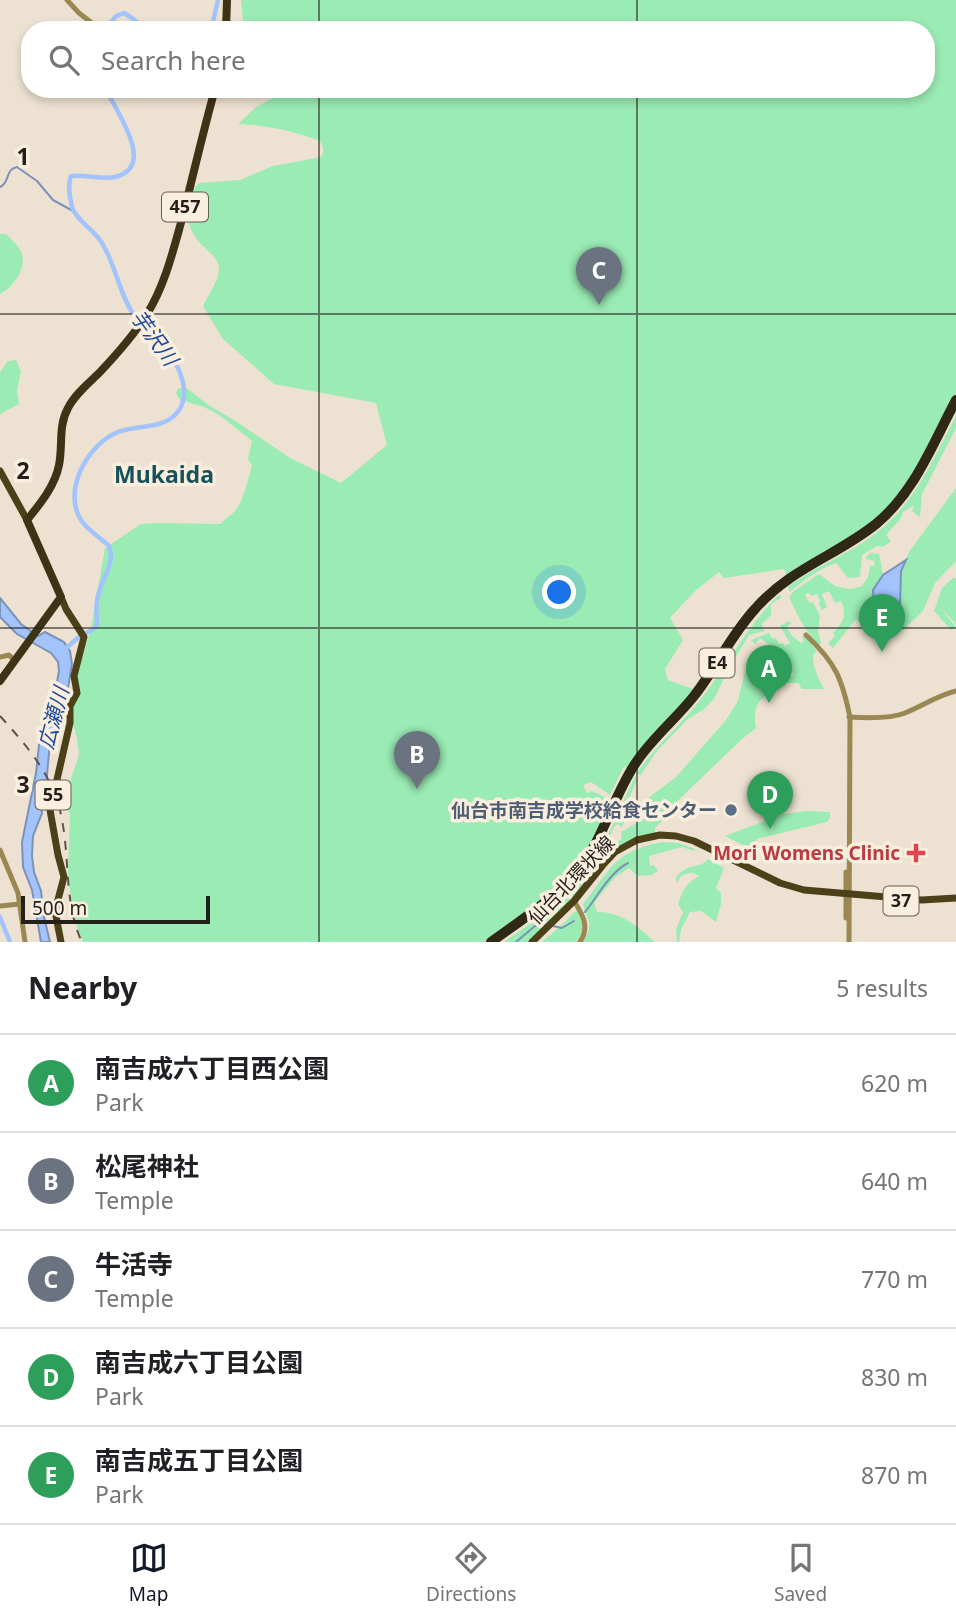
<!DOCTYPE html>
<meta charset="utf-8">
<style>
body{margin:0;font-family:"Noto Sans","Noto Sans JP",sans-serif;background:#f2f2f2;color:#202124}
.scale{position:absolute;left:21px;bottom:18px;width:189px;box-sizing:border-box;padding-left:7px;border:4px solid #231f19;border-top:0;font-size:19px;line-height:24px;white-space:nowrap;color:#231f19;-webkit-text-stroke:5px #faefdf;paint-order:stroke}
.you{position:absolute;left:560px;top:593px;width:24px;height:24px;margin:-18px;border:5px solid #fff;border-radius:50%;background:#1a73e8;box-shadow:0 0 0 10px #1a73e833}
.badge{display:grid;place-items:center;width:46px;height:46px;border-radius:50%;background:#111827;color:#fff;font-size:23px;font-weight:700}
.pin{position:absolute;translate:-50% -58px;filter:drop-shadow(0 2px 4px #0008)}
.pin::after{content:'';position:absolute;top:37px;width:24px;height:21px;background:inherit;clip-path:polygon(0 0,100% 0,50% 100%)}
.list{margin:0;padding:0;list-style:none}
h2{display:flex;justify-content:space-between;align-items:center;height:91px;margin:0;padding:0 28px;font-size:30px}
h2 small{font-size:23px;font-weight:400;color:#757577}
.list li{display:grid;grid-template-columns:46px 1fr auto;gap:21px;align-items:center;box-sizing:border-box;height:98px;padding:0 28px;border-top:2px solid #e0e0e0}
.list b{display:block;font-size:26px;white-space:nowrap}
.list p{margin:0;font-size:23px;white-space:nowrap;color:#757577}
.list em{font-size:23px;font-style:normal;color:#757577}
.icon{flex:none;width:38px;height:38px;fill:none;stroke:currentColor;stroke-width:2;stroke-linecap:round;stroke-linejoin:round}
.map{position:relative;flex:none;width:956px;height:942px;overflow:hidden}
.search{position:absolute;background:#fff;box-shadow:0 4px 10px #0003;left:21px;right:21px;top:21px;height:77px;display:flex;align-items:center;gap:18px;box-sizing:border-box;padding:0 24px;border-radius:28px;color:#757577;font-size:26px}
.sheet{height:581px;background:#fff}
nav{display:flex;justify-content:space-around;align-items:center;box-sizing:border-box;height:98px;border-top:2px solid #e0e0e0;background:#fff;font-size:19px;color:#757577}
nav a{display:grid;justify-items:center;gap:4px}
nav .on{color:#111827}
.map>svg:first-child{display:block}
.green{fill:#9aebb4}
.water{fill:#a2c3fc;stroke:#7c92b8;stroke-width:2}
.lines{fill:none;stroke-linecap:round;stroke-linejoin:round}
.stream{stroke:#7c92b8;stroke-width:2}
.river{stroke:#a2c3fc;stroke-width:4.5}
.tertiary{stroke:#998851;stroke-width:5}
.primary{stroke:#4c4019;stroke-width:7}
.trunk{stroke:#3d3416;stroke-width:8}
.motorway{stroke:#2e2814;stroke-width:10}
.rail{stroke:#5a544b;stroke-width:2;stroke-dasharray:9 9;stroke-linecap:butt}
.grid{fill:none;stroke:#231f19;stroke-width:2;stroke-opacity:0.55}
.service-dot{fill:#5c6f8a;stroke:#faefdf;stroke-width:2.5}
.health-dot{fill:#e0444e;stroke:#faefdf;stroke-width:2.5}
.labels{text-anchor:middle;stroke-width:7;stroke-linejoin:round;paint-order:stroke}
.shield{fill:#faefdf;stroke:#645d54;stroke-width:2}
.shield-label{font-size:18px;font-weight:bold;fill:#231f19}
.service-label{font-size:19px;font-weight:bold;fill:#4e5e75;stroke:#faefdf;text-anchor:end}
.health-label{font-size:19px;font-weight:bold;fill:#be3a42;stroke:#faefdf;text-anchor:end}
.street-label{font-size:19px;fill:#231f19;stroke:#faefdf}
.water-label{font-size:21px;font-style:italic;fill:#1d4a9a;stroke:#faefdf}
.quarter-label{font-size:23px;font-weight:bold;fill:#17525a;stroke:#faefdf}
.grid-label{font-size:23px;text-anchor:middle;font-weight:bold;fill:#231f19;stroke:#faefdf;stroke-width:7;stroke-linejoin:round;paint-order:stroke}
</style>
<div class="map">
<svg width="956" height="942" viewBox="0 0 956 942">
<rect width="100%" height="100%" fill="#ede2d2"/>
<!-- green -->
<g class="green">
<path d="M 241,0 L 956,0 L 956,394 L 922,459 L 895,501 L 876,520 L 861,531 L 787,576 L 784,569 L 724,578 L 719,572 L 695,591 L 670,618 L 683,640 L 665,669 L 668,680 L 693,689 L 687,699 L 628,769 L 624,766 L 610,795 L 591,782 L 583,785 L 587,793 L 592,791 L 611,800 C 592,844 576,874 537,904 C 520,918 500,928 484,942 L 83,942 L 73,916 L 68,871 L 70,814 L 63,802 L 79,755 L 77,738 L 68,707 L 91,628 L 105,548 L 141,524 L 158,523 L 221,524 C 225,518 230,516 234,512 C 245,499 247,481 252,466 L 248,459 L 252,441 C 237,429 223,416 206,408 C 197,404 188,403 179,399 L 176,393 L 178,389 L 185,387 L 210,406 L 237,422 L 290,458 L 341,483 L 387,445 L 376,403 L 274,384 L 223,339 L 203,306 C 208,295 220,279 219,267 C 218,257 205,249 199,242 C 184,223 181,201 199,183 L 240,180 L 273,166 L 321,157 C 325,150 323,147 320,141 C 289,130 271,126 238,124 L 256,107 L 275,97 L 270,89 L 926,89 L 926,30 L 244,30 Z"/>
<path d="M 0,234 L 6,234 C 11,239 18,245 21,252 C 28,267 13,288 0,294 Z"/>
<path d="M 16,360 L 21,372 L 17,390 L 19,404 L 0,414 L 0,372 L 8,361 Z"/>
<path d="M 956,416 L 956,428 L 922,494 L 920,517 L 912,511 L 914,505 L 903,512 L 901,518 L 886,535 L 891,541 C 887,545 883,548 877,546 L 862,555 L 860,577 L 848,578 L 836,563 C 822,567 801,582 790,592 L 788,587 C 817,565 853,553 881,529 C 917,499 934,457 956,416 Z"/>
<path d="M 956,488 L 956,561 L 935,583 L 923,611 L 903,630 L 882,645 L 856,619 L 833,648 L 828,643 L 835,636 L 833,633 C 844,621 847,616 841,601 L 835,603 L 829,591 L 822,594 L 827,607 L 822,610 L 819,604 L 820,601 L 817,594 L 812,596 L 808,593 L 805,594 L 809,603 L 813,602 L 820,616 L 818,631 L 821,643 L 819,645 C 804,630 798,616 789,597 L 794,591 L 819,574 L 835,586 L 850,589 L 862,586 L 868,577 L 870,566 L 874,566 L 875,561 L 865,559 L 870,553 L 879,554 L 883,575 L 873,590 L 885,620 L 900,605 L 901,571 L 909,552 Z"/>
<path d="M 953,578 L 956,578 L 956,624 L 938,605 L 956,627 L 951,630 L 934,611 L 942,588 Z"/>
<path d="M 780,594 L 781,598 L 771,604 L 771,615 L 762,624 L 764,631 L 749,635 L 728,670 L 714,699 L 704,709 L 687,720 L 656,752 L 641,775 L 636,774 C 656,745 683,723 704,695 C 730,661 749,623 780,594 Z"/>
<path d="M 789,621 L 791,623 L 787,627 L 792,636 L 801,643 L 804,641 L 802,637 L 805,636 L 817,651 L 813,655 C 813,667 818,678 824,689 L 802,689 L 798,683 L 784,683 L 779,690 C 758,695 752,708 756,728 L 742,739 L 668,810 L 667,816 L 655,828 L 655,833 L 614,850 L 573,897 L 569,892 L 593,863 L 604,844 L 635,776 L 637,780 L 626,805 L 630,807 L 622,827 L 617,824 L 613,829 L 606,845 L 610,848 L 622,839 L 621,832 L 643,819 L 643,802 L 676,777 L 726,720 L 738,701 L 745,671 L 752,662 L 756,664 L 764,659 L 768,661 L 773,660 L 781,670 L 783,677 L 794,675 L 784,655 L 760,638 L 755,644 L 751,640 L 769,633 L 773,639 L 776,638 L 779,644 L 783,643 L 785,646 L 790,643 L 780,626 Z"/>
<path d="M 807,811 L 830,812 L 830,818 L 827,822 L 757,839 L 752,847 L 749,848 L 725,836 L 783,814 Z"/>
<path d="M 663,842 L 679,843 L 695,849 L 694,851 L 682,847 L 649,856 L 650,866 L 654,865 L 658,871 L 651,875 L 638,876 L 629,868 L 615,877 L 594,903 L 597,912 C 621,911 638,927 655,942 L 583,942 C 595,923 587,922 583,904 C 611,869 614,851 663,842 Z"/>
<path d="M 708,859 L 724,868 L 716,888 L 721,893 L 721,904 L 716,922 L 701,911 L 690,912 L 681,929 L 679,942 L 677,942 L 676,930 L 683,912 L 678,904 C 683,890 686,883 699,876 C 694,871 687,873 681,876 L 677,883 L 676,878 C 678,875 680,872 684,870 C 692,864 701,868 708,859 Z"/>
<path d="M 566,894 L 571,901 L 527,942 L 504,942 L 534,921 Z"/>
<path d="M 578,911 C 583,923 585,932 576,942 L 542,942 L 565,922 L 574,912 Z"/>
</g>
<!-- water -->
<g class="water">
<path d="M 906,560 L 901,571 L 900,605 L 885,620 L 874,609 L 873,590 L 883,575 Z"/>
<path d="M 0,598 L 21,624 L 38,636 L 45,632 L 64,642 L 70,651 L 72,664 L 68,688 L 56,738 L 50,742 L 46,786 L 41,799 L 42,813 L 33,836 L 32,856 L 34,872 L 41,891 L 44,917 L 50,942 L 41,942 L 32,890 L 23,867 L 22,842 L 36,773 L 41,726 L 53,704 L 59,671 L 58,662 L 51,653 L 17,634 L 0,617 Z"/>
</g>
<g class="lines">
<!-- stream -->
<g class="stream">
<path d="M 0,187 C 10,183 5,169 17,167 L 37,181 L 53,200 L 73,211"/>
<path d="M 585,912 C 598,896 609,873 628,863"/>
<path d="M 553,926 L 562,928 L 574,921"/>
<path d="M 516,942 L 535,926 L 547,925"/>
</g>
<!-- river -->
<g class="river">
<path d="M 105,30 L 116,16 L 124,13 L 132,18 L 146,30"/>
<path d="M 211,30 L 218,0"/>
<path d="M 64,650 L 80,636 L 94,629 L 97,625 C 97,615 95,606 98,596 C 101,579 116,563 109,546 C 100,537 88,531 81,520 C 62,490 88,444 118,432 C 133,426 157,428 170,419 C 185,409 187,392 181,376 C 174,352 150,337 135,317 C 118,293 116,263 100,240 C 93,230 75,218 72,207 C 70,198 67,185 71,176 C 86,174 100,180 115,177 C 158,167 115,110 106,89"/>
<path d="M 0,917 L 10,942"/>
</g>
<!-- tertiary -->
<g class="tertiary">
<path d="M 67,0 L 79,13 L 101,30"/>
<path d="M 201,89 L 214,95"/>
<path d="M 806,635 C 836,663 842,679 850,717 L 849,942"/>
<path d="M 0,657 L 9,655 L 15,661"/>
<path d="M 849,717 C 865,718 890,719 905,713 C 923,706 936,696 956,691"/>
<path d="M 0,850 L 18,893 L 25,942"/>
<path d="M 574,901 C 583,915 590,927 580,942"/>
<path d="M 0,906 L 20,904"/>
<path d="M 846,918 L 846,872"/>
</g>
<!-- primary -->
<g class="primary">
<path d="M 0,471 L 27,520"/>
<path d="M 61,942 L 55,911 L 64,877 L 58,855 L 50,810 L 70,723 L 70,706 L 77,693 L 74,676 L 84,637 L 66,609 L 61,597"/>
<path d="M 532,942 L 574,901 L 603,865 L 615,852 L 637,840 L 660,835 L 676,836 L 694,841 L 780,883 L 804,890 L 922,900 L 956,898"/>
</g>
<!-- trunk -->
<g class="trunk">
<path d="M 226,30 L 227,0"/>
<path d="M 0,681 L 61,597 L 27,520 C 40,504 55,486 59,465 C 63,446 58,426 68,408 C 75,394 89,383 100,372 C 117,354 134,335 147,314 C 165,285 173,251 182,219 C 193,176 203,132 215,89"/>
</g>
<!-- motorway -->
<path class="motorway" d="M 491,942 C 528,915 568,891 592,850 C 608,822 617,791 635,764 C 651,739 675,720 694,696 C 716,668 731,635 755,609 C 791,568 836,556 876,524 C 915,492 933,443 956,400"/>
<!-- rail -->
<path class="rail" d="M 0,716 C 28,747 55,778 62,820 C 70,861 64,904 82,942"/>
</g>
<!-- grid -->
<path class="grid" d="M 319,0 L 319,30M 637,0 L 637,30M 319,89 L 319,942M 637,89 L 637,942M 0,314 L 956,314M 0,628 L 956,628"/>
<!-- markers -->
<circle class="service-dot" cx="731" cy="810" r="7"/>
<path class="health-dot" d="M912.5 842.5h7v7h7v7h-7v7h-7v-7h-7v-7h7z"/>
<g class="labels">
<!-- shield labels -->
<g class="shield">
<rect x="162" y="192.5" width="46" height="29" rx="5"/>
<rect x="699.5" y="648.5" width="35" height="29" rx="5"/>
<rect x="35.5" y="780.5" width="35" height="29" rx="5"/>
<rect x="883.5" y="886.5" width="35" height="29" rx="5"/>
</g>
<g class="shield-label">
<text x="185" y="213">457</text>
<text x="717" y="669">E4</text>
<text x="53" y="801">55</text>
<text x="901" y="907">37</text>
</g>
<!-- service labels -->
<g class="service-label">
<text x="717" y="817">仙台市南吉成学校給食センター</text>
</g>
<!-- health labels -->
<g class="health-label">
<text x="900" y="860">Mori Womens Clinic</text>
</g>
<!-- street labels -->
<g class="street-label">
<text transform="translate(571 880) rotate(-46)" y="7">仙台北環状線</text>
</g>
<!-- water labels -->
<g class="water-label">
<text transform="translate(154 338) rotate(54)" y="7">芋沢川</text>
<text transform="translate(54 718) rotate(-75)" y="7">広瀬川</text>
</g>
<!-- quarter labels -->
<g class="quarter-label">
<text x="164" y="483">Mukaida</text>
</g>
</g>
<g class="grid-label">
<text x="23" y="165">1</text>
<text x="23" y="479">2</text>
<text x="23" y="793">3</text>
</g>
</svg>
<div class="scale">500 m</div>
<div class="you"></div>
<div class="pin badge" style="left:769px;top:703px;background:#2e9e5b">A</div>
<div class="pin badge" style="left:417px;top:789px;background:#6b7280">B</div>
<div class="pin badge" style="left:599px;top:305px;background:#6b7280">C</div>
<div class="pin badge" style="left:770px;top:829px;background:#2e9e5b">D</div>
<div class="pin badge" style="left:882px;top:652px;background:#2e9e5b">E</div>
<div class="search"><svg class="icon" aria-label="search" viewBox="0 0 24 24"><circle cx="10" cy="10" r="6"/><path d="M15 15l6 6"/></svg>Search here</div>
</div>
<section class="sheet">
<h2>Nearby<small>5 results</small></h2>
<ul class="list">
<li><span class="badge" style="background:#2e9e5b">A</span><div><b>南吉成六丁目西公園</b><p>Park</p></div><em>620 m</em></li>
<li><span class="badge" style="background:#6b7280">B</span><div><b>松尾神社</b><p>Temple</p></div><em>640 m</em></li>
<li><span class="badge" style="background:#6b7280">C</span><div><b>牛活寺</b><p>Temple</p></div><em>770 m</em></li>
<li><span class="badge" style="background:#2e9e5b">D</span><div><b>南吉成六丁目公園</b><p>Park</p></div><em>830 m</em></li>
<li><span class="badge" style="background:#2e9e5b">E</span><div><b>南吉成五丁目公園</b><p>Park</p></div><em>870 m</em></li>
</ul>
</section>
<nav>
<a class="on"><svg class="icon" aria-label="map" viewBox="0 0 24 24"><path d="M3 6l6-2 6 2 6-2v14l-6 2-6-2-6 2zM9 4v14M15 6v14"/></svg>Map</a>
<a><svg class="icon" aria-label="directions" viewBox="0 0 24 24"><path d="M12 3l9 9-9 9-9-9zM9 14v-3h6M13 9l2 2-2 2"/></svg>Directions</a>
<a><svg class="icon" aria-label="saved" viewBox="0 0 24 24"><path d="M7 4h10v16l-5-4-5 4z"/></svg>Saved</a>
</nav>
